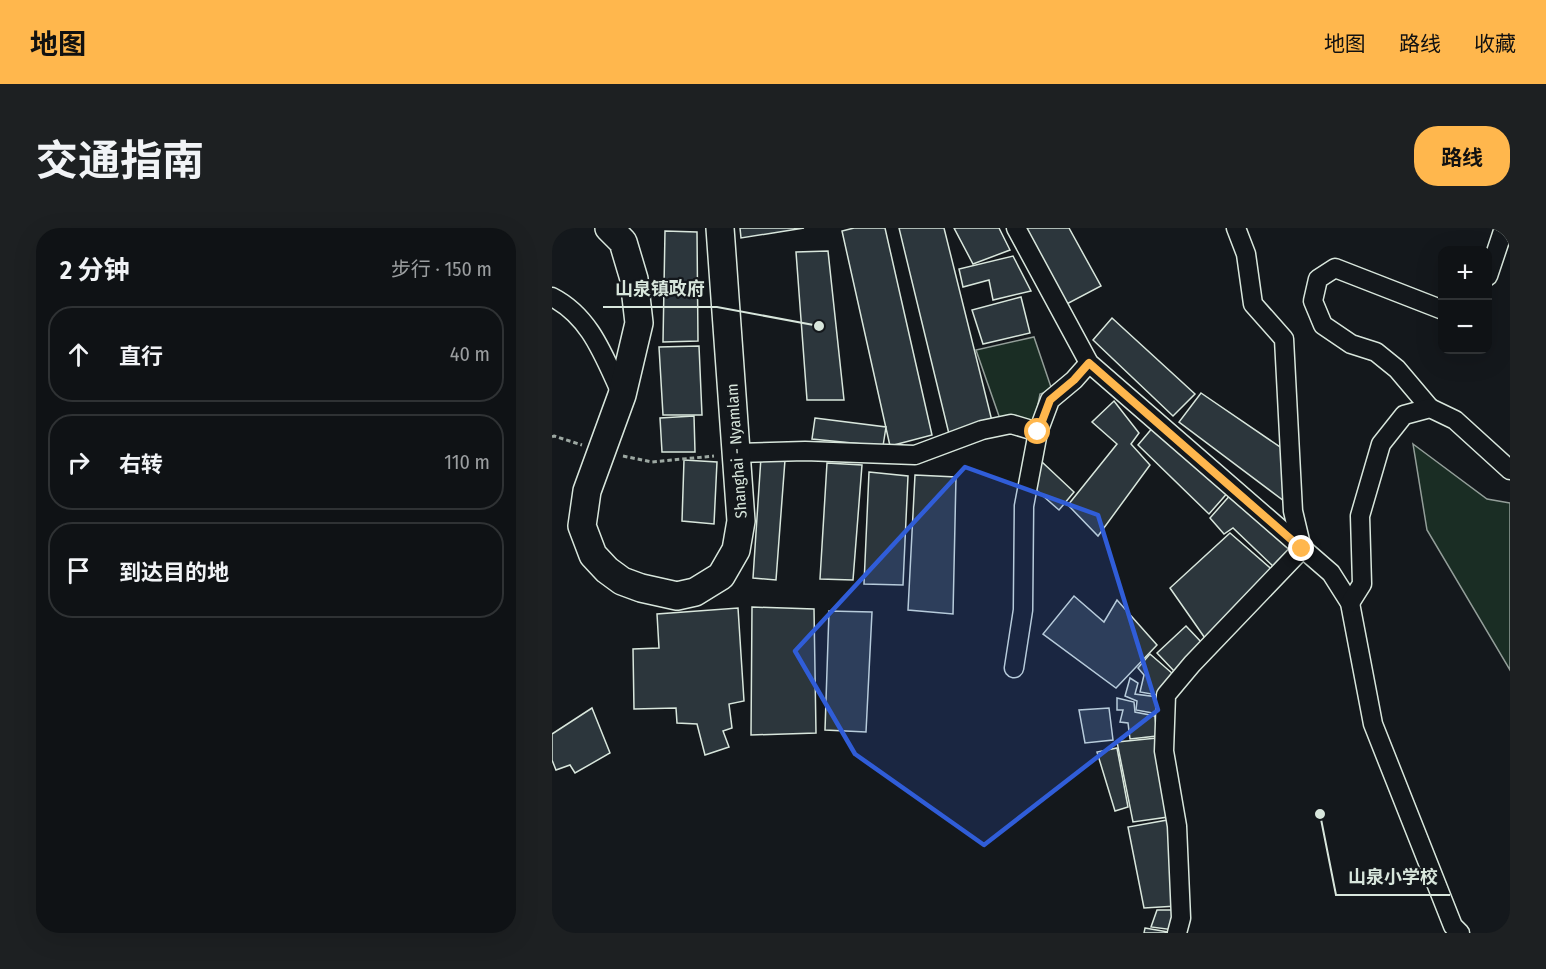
<!DOCTYPE html>
<html lang="zh">
<meta charset="utf-8">
<style>
body{margin:0;font-family:"Fira Sans Condensed","Noto Sans SC",sans-serif;background:#1d2022;color:#f1f3f6}
.controls{position:absolute;right:18px;top:18px;display:grid;overflow:hidden;border-radius:12px;box-shadow:0 6px 24px #0002}
.controls button{width:54px;height:54px;display:grid;place-items:center;padding:0;border:0;border-bottom:2px solid #2f3234;background:#0f1215;color:#f1f3f6;font:30px sans-serif}
.stop{position:absolute;width:18px;height:18px;margin:-14px;border:4px solid #ffb74d;border-radius:50%;background:#fff}
.stop.end{background:#ffb74d;border-color:#fff;box-shadow:0 2px 6px #0008}
.list{margin:0;padding:0;list-style:none}
h2{display:flex;justify-content:space-between;align-items:center;height:78px;margin:0;padding:0 24px;font-size:26px}
h2 small{font-size:20px;font-weight:400;color:#9b9ea0}
.list li{display:grid;grid-template-columns:39px 1fr auto;gap:18px;align-items:center;box-sizing:border-box;height:96px;margin:0 12px 12px;padding:0 12px;border:2px solid #2f3234;border-radius:24px}
.list b{display:block;font-size:22px;white-space:nowrap}
.list em{font-size:20px;font-style:normal;color:#9b9ea0}
.icon{flex:none;width:33px;height:33px;fill:none;stroke:currentColor;stroke-width:2;stroke-linecap:round;stroke-linejoin:round}
.map{position:relative;flex:none;width:958px;height:705px;overflow:hidden;border-radius:24px}
header{display:flex;align-items:center;gap:36px;box-sizing:border-box;height:84px;padding:0 30px;background:#ffb74d;color:#111}
header strong{font-size:28px}
nav{display:flex;gap:33px;margin-inline-start:auto;font-size:21px}
.intro{display:flex;align-items:center;justify-content:space-between;box-sizing:border-box;height:144px;padding:0 36px}
h1{margin:0;font-size:42px}
.button{padding:15px 27px;border-radius:24px;background:#ffb74d;color:#111;font-size:21px;font-weight:700}
main{display:flex;gap:36px;padding:0 36px}
aside{flex:1;background:#0f1215;border-radius:24px;box-shadow:0 6px 24px #0002}
.map>svg:first-child{display:block}
.green{fill:#1a2d24;stroke:#939e99;stroke-width:1.5}
.building{fill:#2c363c;stroke:#d8e6dc;stroke-width:1.5}
.lines{fill:none;stroke-linecap:round;stroke-linejoin:round}
.minor-casing{stroke:#d8e6dc;stroke-width:21}
.highway-casing{stroke:#d8e6dc;stroke-width:30}
.path{stroke:#9da8a2;stroke-width:3;stroke-dasharray:4.5 3;stroke-linecap:butt}
.minor{stroke:#14181c;stroke-width:18}
.highway{stroke:#14181c;stroke-width:27}
.route{stroke:#ffb74d;stroke-width:8}
.marked{fill:#305dd8;fill-opacity:0.2;stroke:#305dd8;stroke-width:4.5;stroke-linejoin:round}
.labels{text-anchor:middle;stroke-width:4.5;stroke-linejoin:round;paint-order:stroke}
.street-label{font-size:16px;fill:#d8e6dc;stroke:#14181c}
.leader{fill:none;stroke:#d8e6dc;stroke-width:2}
.callout-dot{fill:#d8e6dc;stroke:#14181c;stroke-width:2}
.callout-label{font-size:18px;text-anchor:middle;font-weight:bold;fill:#d8e6dc;stroke:#14181c;stroke-width:4.5;stroke-linejoin:round;paint-order:stroke}
</style>
<header>
<strong>地图</strong>
<nav><a>地图</a><a>路线</a><a>收藏</a></nav>
</header>
<div class="intro"><h1>交通指南</h1><a class="button">路线</a></div>
<main>
<aside>
<h2>2 分钟<small>步行 · 150 m</small></h2>
<ul class="list">
<li><svg class="icon" aria-label="ahead" viewBox="0 0 24 24"><path d="M12 20V5M6 11l6-6 6 6"/></svg><div><b>直行</b></div><em>40 m</em></li>
<li><svg class="icon" aria-label="right" viewBox="0 0 24 24"><path d="M7 20v-9h11M14 6l5 5-5 5"/></svg><div><b>右转</b></div><em>110 m</em></li>
<li><svg class="icon" aria-label="arrive" viewBox="0 0 24 24"><path d="M6 21V4h12l-3 4 3 4H6"/></svg><div><b>到达目的地</b></div></li>
</ul>
</aside>
<div class="map">
<svg width="958" height="705" viewBox="0 0 958 705">
<rect width="100%" height="100%" fill="#14181c"/>
<!-- green -->
<g class="green">
<path d="M 482,109 L 500,162 L 488,166 L 483,192 L 448,191 L 424,122 Z"/>
<path d="M 861,216 L 935,271 L 958,275 L 958,442 L 875,302 Z"/>
</g>
<!-- building -->
<g class="building">
<path d="M 188,0 L 252,0 L 189,10 Z"/>
<path d="M 302,0 L 333,0 L 380,207 L 338,218 L 290,3 Z"/>
<path d="M 347,0 L 392,0 L 440,193 L 397,206 Z"/>
<path d="M 402,0 L 447,0 L 458,22 L 421,36 Z"/>
<path d="M 470,0 L 517,0 L 549,58 L 511,78 Z"/>
<path d="M 113,3 L 145,4 L 146,113 L 111,114 Z"/>
<path d="M 276,23 L 292,172 L 255,172 L 244,24 Z"/>
<path d="M 461,28 L 479,63 L 441,72 L 437,52 L 411,59 L 407,41 Z"/>
<path d="M 469,69 L 478,105 L 431,116 L 420,82 Z"/>
<path d="M 560,90 L 643,166 L 621,188 L 541,112 Z"/>
<path d="M 147,118 L 150,187 L 111,187 L 107,119 Z"/>
<path d="M 649,165 L 731,221 L 736,276 L 627,194 Z"/>
<path d="M 562,173 L 587,205 L 579,216 L 598,237 L 546,308 L 516,277 L 565,216 L 540,194 Z"/>
<path d="M 142,188 L 143,224 L 110,224 L 108,190 Z"/>
<path d="M 263,190 L 334,199 L 331,218 L 260,211 Z"/>
<path d="M 602,198 L 678,262 L 657,286 L 586,217 Z"/>
<path d="M 209,229 L 233,232 L 224,352 L 201,350 Z"/>
<path d="M 132,232 L 165,234 L 162,296 L 130,293 Z"/>
<path d="M 490,234 L 522,264 L 507,282 L 482,260 Z"/>
<path d="M 275,235 L 310,237 L 301,352 L 268,351 Z"/>
<path d="M 317,244 L 356,248 L 351,357 L 312,356 Z"/>
<path d="M 363,247 L 404,249 L 401,386 L 356,382 Z"/>
<path d="M 680,265 L 743,322 L 725,342 L 681,300 L 672,306 L 658,290 Z"/>
<path d="M 678,305 L 724,345 L 655,413 L 618,360 Z"/>
<path d="M 522,368 L 552,394 L 565,372 L 605,417 L 564,460 L 491,406 Z"/>
<path d="M 200,379 L 262,381 L 264,505 L 199,507 Z"/>
<path d="M 186,380 L 192,473 L 177,476 L 180,500 L 171,503 L 177,519 L 153,527 L 145,496 L 125,495 L 124,480 L 82,481 L 81,421 L 107,420 L 105,386 Z"/>
<path d="M 277,383 L 320,384 L 314,504 L 273,502 Z"/>
<path d="M 634,398 L 652,417 L 622,443 L 605,425 Z"/>
<path d="M 598,426 L 621,446 L 605,467 L 588,464 L 592,447 L 586,440 Z"/>
<path d="M 578,450 L 586,455 L 583,466 L 606,469 L 606,486 L 584,482 L 585,473 L 573,468 Z"/>
<path d="M 565,470 L 582,474 L 583,484 L 603,488 L 605,508 L 578,511 L 576,495 L 568,494 L 571,482 L 565,482 Z"/>
<path d="M 40,480 L 58,525 L 23,545 L 18,537 L 4,542 L 0,532 L 0,506 Z"/>
<path d="M 557,480 L 561,512 L 533,515 L 527,482 Z"/>
<path d="M 605,510 L 616,589 L 581,594 L 565,514 Z"/>
<path d="M 565,520 L 576,579 L 563,583 L 545,524 Z"/>
<path d="M 621,591 L 625,678 L 592,680 L 576,599 Z"/>
<path d="M 605,682 L 625,682 L 622,702 L 599,699 Z"/>
<path d="M 593,700 L 622,705 L 592,705 Z"/>
</g>
<g class="lines">
<!-- minor casing -->
<g class="minor-casing">
<g id="minor">
<path d="M 464,0 L 537,135 L 779,345 L 798,375 L 821,496 L 901,698 L 908,705"/>
<path d="M 936,48 L 952,0"/>
<path d="M 0,69 C 39,89 52,129 70,167"/>
<path d="M 878,180 L 845,141 L 824,124 L 799,116 L 771,97 L 761,73 L 766,51 L 783,40 L 891,82"/>
<path d="M 185,225 L 253,223 L 363,227 L 430,202 L 459,196 L 486,204"/>
<path d="M 798,375 L 810,356 L 808,288 L 829,216 L 852,187 L 878,180 L 903,192 L 958,242"/>
<path d="M 462,440 L 471,382 L 472,278 L 486,204 L 498,172 L 522,152 L 537,135"/>
<path d="M 625,705 L 629,690 L 625,598 L 612,523 L 614,467 L 640,436 L 750,321 L 741,283 L 732,111 L 701,76 L 694,26 L 684,0"/>
</g>
</g>
<!-- highway casing -->
<g class="highway-casing">
<path id="highway" d="M 57,0 L 71,14 L 82,51 L 87,95 L 70,167 L 35,263 L 30,298 L 41,327 L 55,342 L 70,353 L 89,360 L 125,368 L 143,364 L 169,348 L 184,322 L 189,293 L 168,0"/>
</g>
<!-- path -->
<g class="path">
<path d="M 0,209 L 2,208 L 30,217"/>
<path d="M 71,228 L 100,234 L 162,228"/>
</g>
<!-- minor -->
<use href="#minor" class="minor"/>
<!-- highway -->
<use href="#highway" class="highway"/>
</g>
<g class="lines">
<!-- route -->
<path class="route" d="M 486,204 L 498,172 L 522,152 L 537,135 L 750,321"/>
</g>
<!-- marked area -->
<path class="marked" d="M 413,239 L 546,287 L 606,482 L 432,617 L 303,526 L 243,423 Z"/>
<g class="labels">
<!-- street labels -->
<g class="street-label">
<text transform="translate(184 223) rotate(-94)" y="6">Shanghai - Nyamlam</text>
</g>
</g>
<!-- callouts -->
<path class="leader" d="M267 98L165 79H51M768 586L784 667H898"/>
<g class="callout-dot">
<circle cx="267" cy="98" r="6"/>
<circle cx="768" cy="586" r="6"/>
</g>
<g class="callout-label">
<text x="108" y="67">山泉镇政府</text>
<text x="841" y="655">山泉小学校</text>
</g>
</svg>
<div class="controls">
<button>+</button>
<button>−</button>
</div>
<div class="stop" style="left:486px;top:204px"></div>
<div class="stop end" style="left:750px;top:321px"></div>
</div>
</main>
